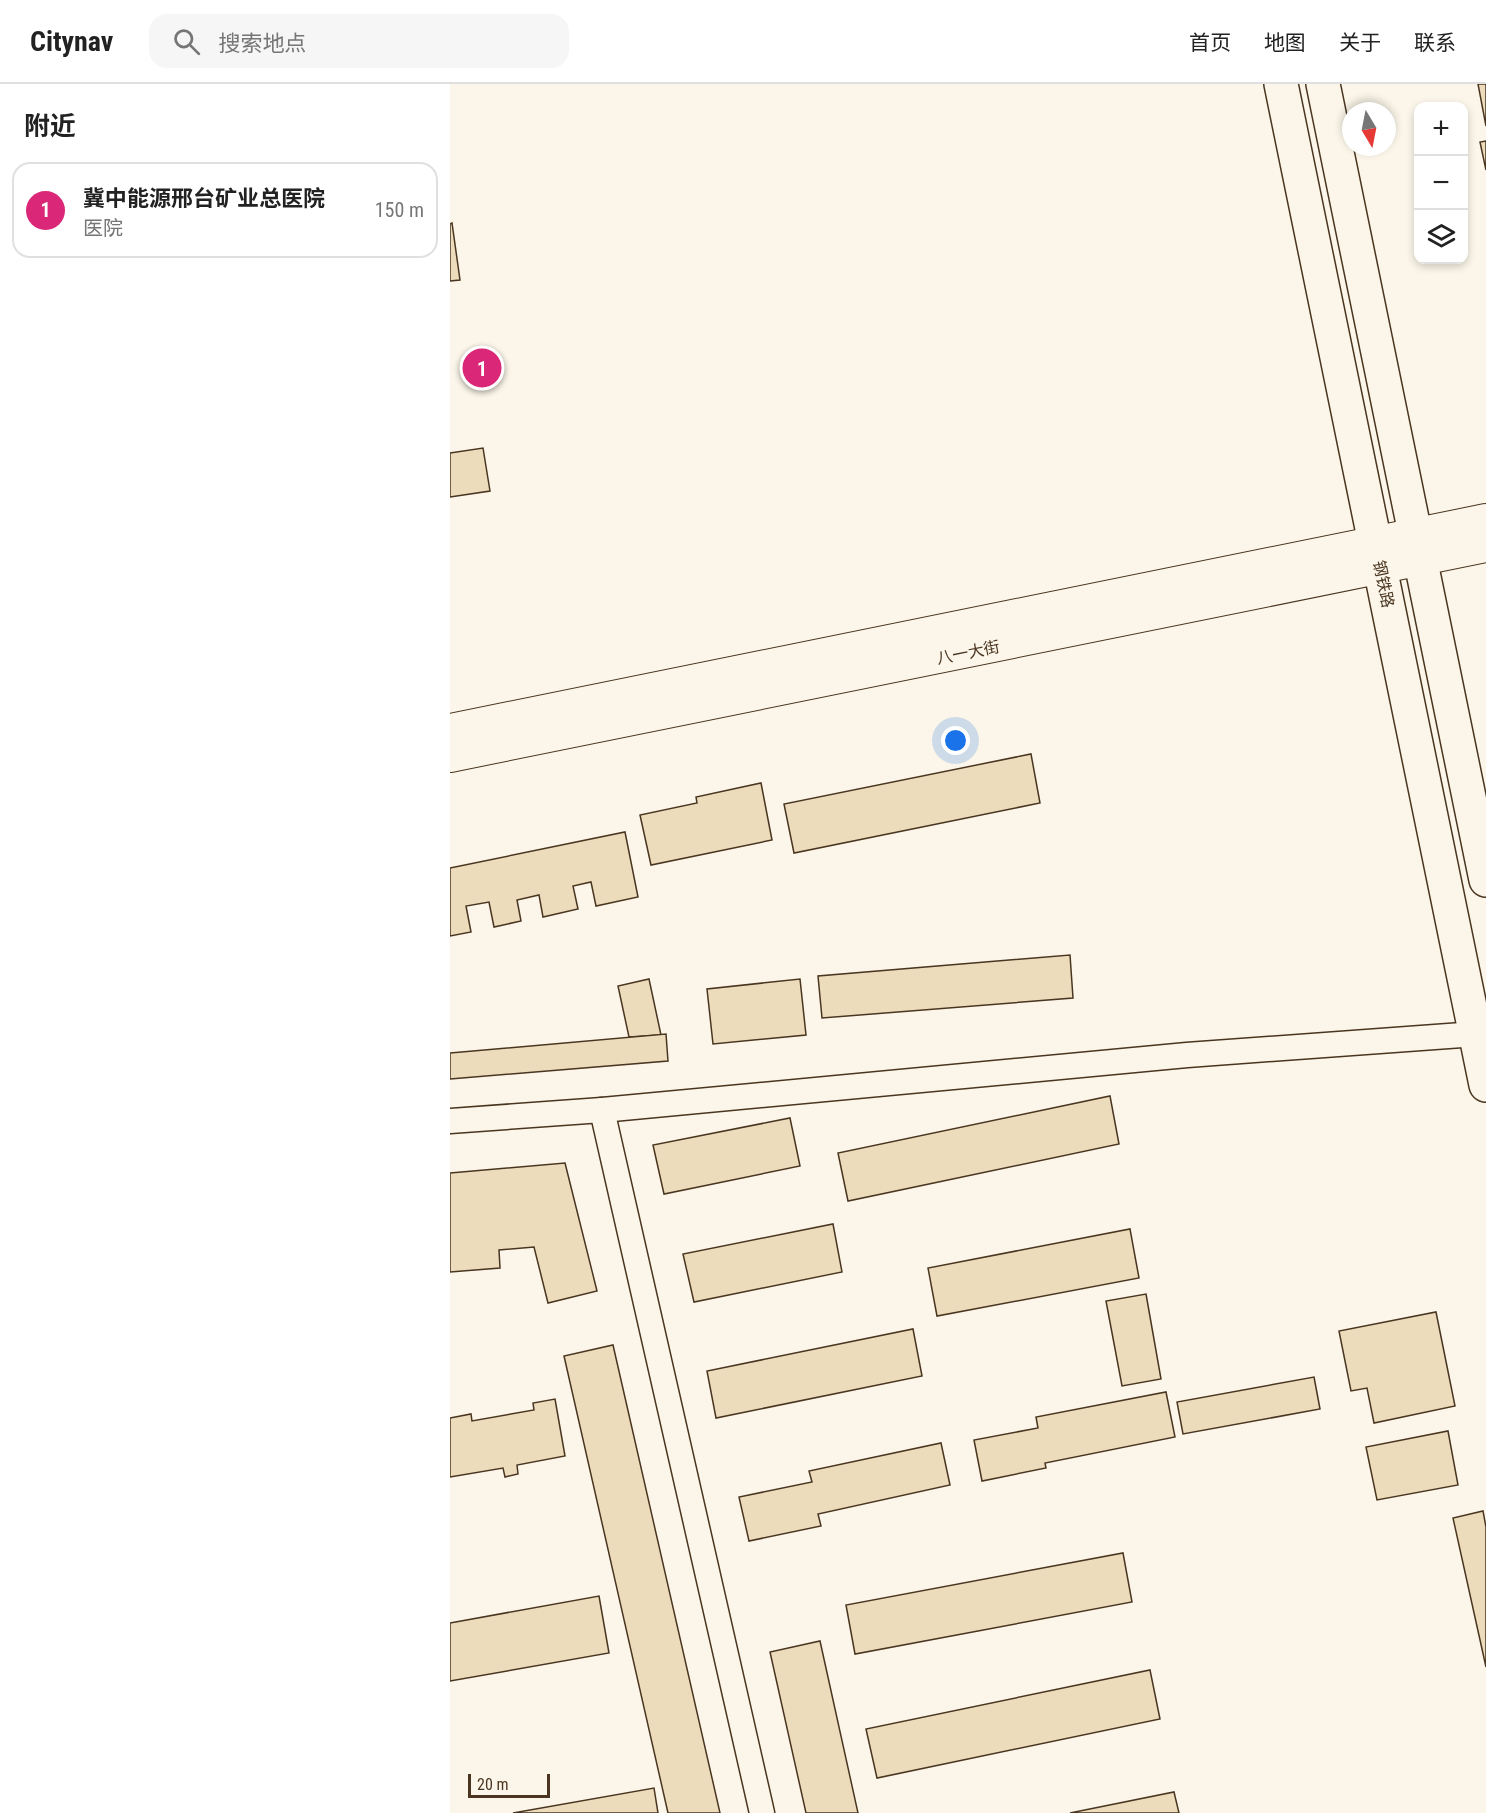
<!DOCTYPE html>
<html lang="zh">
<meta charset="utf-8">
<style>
body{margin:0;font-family:"Roboto Condensed","Noto Sans SC",sans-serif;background:#f6f6f6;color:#222}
.controls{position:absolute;right:18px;top:18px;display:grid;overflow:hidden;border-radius:12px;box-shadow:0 3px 9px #0003}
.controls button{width:54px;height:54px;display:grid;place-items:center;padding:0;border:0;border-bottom:2px solid #e0e0e0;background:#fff;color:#222;font:30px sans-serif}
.compass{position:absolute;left:892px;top:18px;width:54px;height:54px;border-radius:50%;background:#fff;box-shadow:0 3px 9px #0003;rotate:170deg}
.scale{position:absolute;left:18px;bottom:15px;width:82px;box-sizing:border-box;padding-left:6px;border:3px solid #4a3520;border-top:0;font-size:16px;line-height:21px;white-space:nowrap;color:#4a3520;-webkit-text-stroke:4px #fbf6e9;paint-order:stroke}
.you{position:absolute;left:506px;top:657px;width:21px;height:21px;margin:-15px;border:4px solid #fff;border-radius:50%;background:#1a73e8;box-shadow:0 0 0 9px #1a73e833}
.badge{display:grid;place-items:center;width:39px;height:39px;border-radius:50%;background:#db2777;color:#fff;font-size:20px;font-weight:700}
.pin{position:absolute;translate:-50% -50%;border:3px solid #fff;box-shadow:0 2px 6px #0006}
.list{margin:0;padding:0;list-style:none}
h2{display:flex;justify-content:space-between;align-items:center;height:78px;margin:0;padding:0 24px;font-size:26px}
h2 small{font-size:20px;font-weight:400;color:#767676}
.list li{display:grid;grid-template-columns:39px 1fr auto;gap:18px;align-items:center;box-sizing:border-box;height:96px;margin:0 12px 12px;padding:0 12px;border:2px solid #e0e0e0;border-radius:18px}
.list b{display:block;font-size:22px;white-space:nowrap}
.list p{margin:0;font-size:20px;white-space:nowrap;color:#767676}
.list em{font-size:20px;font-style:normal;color:#767676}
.icon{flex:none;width:33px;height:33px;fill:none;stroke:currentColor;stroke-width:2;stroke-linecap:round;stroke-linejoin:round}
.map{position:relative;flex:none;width:1036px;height:1729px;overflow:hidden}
header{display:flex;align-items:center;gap:36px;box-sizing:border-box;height:84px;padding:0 30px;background:#fff;border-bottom:2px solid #e0e0e0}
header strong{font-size:28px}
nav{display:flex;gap:33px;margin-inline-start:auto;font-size:21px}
.search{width:420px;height:54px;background:#f6f6f6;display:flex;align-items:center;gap:15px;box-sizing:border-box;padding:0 21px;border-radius:18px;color:#767676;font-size:22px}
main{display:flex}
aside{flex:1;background:#fff}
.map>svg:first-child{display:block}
.building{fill:#ecdcbc;stroke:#4a3520;stroke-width:1.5}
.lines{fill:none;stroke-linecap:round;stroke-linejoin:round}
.minor-casing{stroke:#4a3520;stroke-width:27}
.tertiary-casing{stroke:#4a3520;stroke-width:34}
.primary-casing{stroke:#4a3520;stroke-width:36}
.minor{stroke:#fbf6e9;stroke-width:24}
.tertiary{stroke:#fbf6e9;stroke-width:32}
.primary{stroke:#fbf6e9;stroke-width:33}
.labels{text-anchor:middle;stroke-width:4.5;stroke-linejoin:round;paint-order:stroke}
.street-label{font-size:16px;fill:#4a3520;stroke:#fbf6e9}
</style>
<header>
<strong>Citynav</strong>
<div class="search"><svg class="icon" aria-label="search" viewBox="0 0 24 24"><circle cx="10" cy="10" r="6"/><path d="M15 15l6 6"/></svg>搜索地点</div>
<nav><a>首页</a><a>地图</a><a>关于</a><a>联系</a></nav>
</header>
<main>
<aside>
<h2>附近<small></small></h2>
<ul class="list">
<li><span class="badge">1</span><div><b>冀中能源邢台矿业总医院</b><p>医院</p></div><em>150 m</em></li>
</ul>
</aside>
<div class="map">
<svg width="1036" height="1729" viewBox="0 0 1036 1729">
<rect width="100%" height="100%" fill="#fbf6e9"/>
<!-- building -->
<g class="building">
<path d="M 1028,0 L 1036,0 L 1036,42 Z"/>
<path d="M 1036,57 L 1036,86 L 1030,58 Z"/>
<path d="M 2,139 L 10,196 L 0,197 L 0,140 Z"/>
<path d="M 33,364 L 40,407 L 0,413 L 0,369 Z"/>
<path d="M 581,670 L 590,719 L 344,769 L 334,720 Z"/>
<path d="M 311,699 L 322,756 L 201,781 L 190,731 L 247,719 L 246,713 Z"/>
<path d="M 175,748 L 188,813 L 146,822 L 141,798 L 123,802 L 128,825 L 93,833 L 89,811 L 67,816 L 71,837 L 44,843 L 39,818 L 16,822 L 21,848 L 0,852 L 0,784 Z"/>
<path d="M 620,871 L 623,914 L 372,934 L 368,892 Z"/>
<path d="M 199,895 L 211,951 L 179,953 L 168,902 Z"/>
<path d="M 350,895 L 356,951 L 263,960 L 257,905 Z"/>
<path d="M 216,950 L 218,977 L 0,995 L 0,969 Z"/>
<path d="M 660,1012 L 669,1060 L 398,1117 L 388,1069 Z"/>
<path d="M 340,1034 L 350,1082 L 214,1110 L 203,1061 Z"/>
<path d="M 115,1079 L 147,1207 L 98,1219 L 84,1163 L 49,1166 L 50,1184 L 0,1188 L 0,1089 Z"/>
<path d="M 383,1140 L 392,1188 L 244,1218 L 233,1170 Z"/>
<path d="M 680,1145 L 689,1194 L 487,1232 L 478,1184 Z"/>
<path d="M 696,1210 L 711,1295 L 672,1302 L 656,1217 Z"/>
<path d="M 986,1228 L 1005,1322 L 924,1339 L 917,1304 L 901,1307 L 889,1247 Z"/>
<path d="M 463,1245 L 472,1292 L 266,1334 L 257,1287 Z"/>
<path d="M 163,1261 L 270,1729 L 218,1729 L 114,1272 Z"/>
<path d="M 864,1293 L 870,1325 L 733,1350 L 727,1318 Z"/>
<path d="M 716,1308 L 725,1353 L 595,1379 L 596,1384 L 532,1397 L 524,1356 L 588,1344 L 586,1333 Z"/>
<path d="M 105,1315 L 115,1372 L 67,1381 L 68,1390 L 55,1393 L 53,1384 L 0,1393 L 0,1334 L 21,1330 L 22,1337 L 84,1326 L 83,1319 Z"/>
<path d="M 998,1347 L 1008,1401 L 927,1416 L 916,1363 Z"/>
<path d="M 491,1359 L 500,1401 L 368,1430 L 371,1442 L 299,1457 L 289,1413 L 362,1398 L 359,1387 Z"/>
<path d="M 1033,1427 L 1036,1443 L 1036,1583 L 1003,1434 Z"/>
<path d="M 673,1469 L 682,1518 L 405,1570 L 396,1521 Z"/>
<path d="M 149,1512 L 159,1569 L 0,1597 L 0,1539 Z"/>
<path d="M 370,1557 L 408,1729 L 356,1729 L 320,1568 Z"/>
<path d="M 700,1586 L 710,1635 L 427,1694 L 416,1645 Z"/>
<path d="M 204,1704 L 208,1729 L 63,1729 Z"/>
<path d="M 724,1708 L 729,1729 L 620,1729 Z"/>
</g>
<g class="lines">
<!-- minor casing -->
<g class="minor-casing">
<g id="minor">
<path d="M 152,1026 L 312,1729"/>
<path d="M 0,1037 L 152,1026 L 737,971 L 1026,950"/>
</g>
</g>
<!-- tertiary casing -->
<g class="tertiary-casing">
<g id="tertiary">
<path d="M 0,646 L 1036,436"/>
<path d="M 0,672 L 1036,462"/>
</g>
</g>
<!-- primary casing -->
<g class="primary-casing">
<g id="primary">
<path d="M 831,0 L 1036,1001"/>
<path d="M 873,0 L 1036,796"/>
</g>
</g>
<!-- minor -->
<use href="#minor" class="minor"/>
<!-- tertiary -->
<use href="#tertiary" class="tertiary"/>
<!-- primary -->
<use href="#primary" class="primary"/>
</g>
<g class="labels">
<!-- street labels -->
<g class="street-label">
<text transform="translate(934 500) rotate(78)" y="6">钢铁路</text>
<text transform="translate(518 568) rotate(-11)" y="6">八一大街</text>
</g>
</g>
</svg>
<div class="controls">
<button>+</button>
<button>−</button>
<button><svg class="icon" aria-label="layers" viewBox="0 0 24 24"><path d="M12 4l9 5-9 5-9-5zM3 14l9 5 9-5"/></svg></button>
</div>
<svg class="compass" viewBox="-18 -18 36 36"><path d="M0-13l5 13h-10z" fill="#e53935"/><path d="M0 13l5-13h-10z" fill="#767676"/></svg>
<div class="scale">20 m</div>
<div class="you"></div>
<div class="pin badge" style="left:32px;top:284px">1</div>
</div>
</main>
